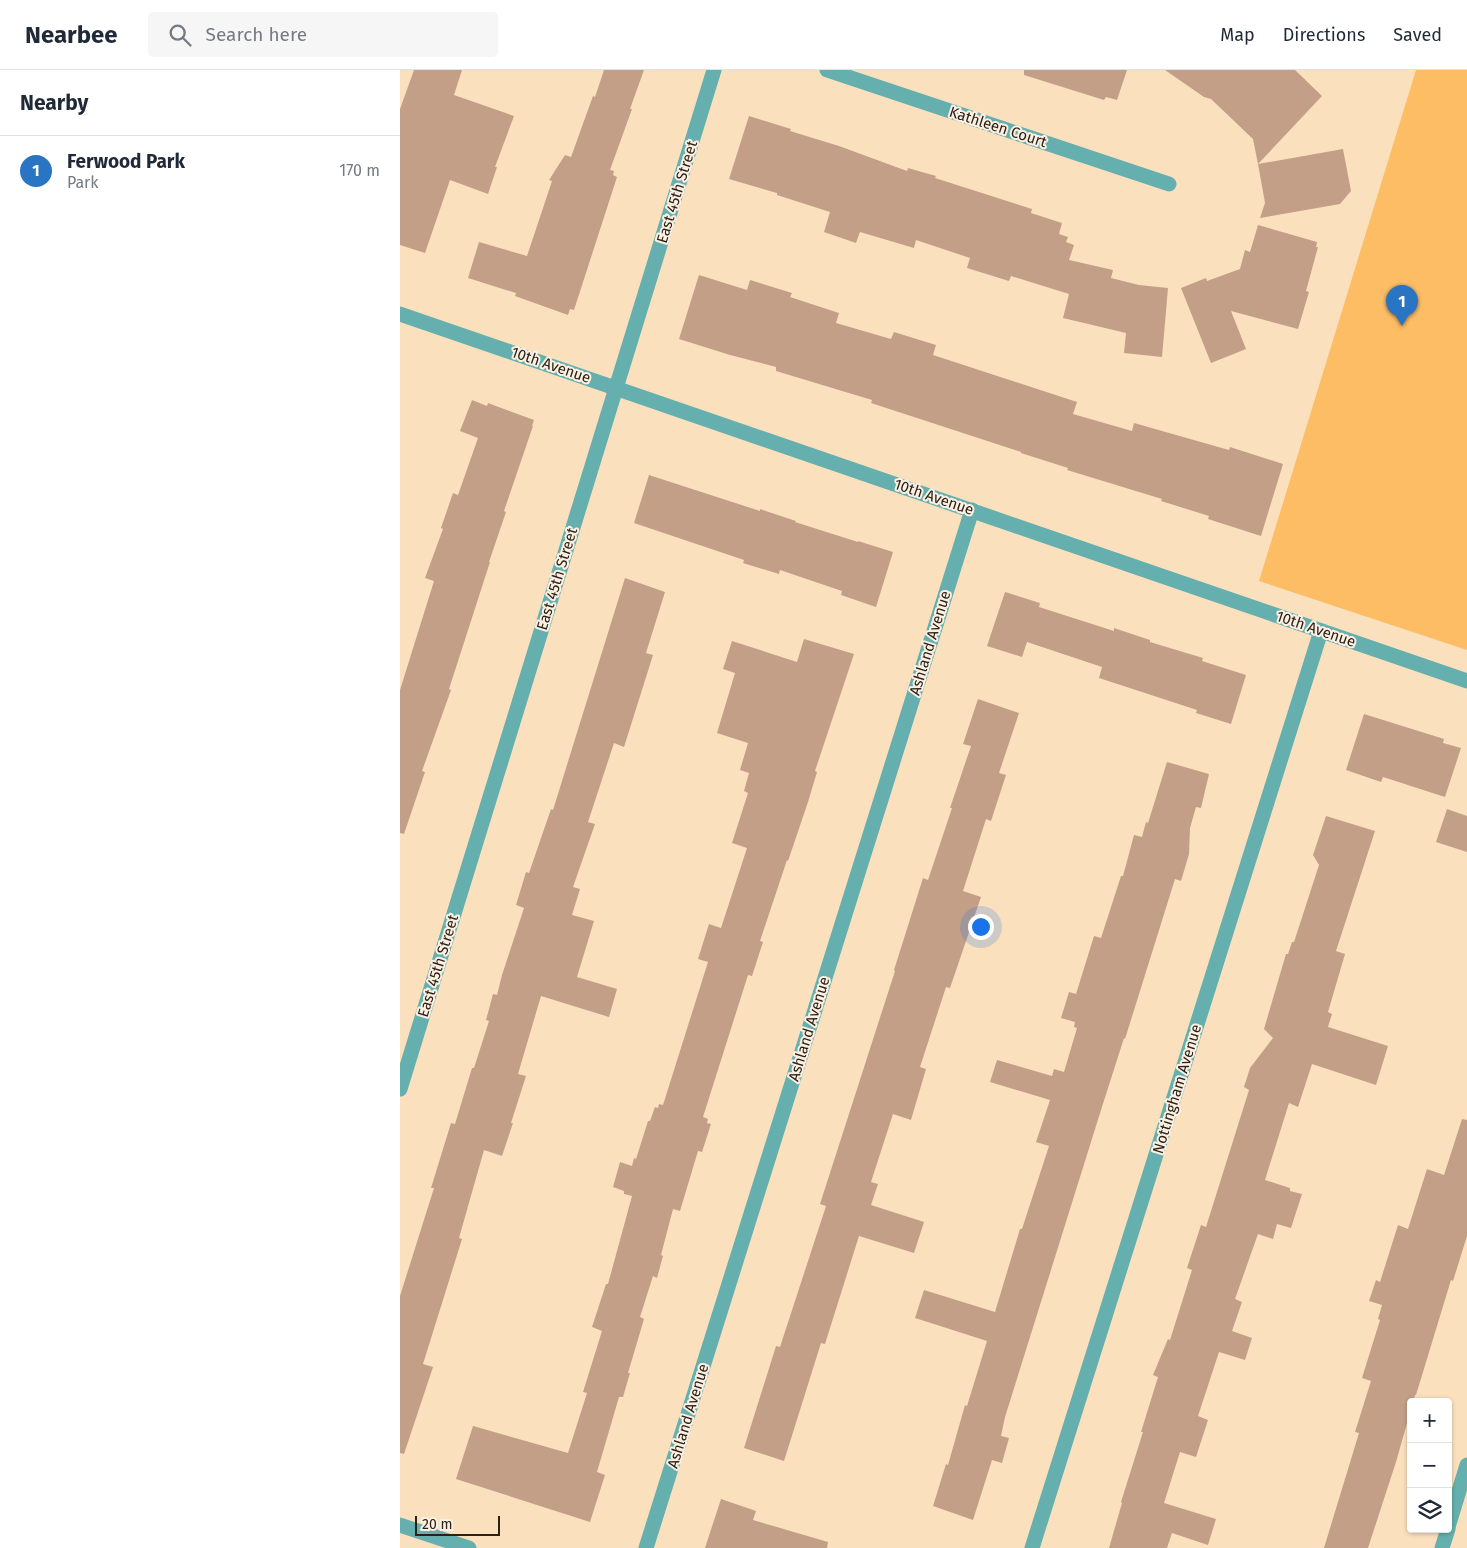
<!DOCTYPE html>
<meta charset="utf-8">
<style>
body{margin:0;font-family:"Fira Sans",sans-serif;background:#f6f6f7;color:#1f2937}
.controls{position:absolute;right:15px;bottom:15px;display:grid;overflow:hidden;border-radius:5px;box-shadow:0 1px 4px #0004}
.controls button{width:45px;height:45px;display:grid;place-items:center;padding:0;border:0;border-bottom:1px solid #e0e1e3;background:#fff;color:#1f2937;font:25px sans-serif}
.scale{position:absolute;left:15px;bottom:12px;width:85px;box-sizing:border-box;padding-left:5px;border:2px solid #2b2114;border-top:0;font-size:14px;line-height:18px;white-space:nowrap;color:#2b2114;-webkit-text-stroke:4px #fbf0e3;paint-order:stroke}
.you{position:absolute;left:580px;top:856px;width:18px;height:18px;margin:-12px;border:4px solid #fff;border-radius:50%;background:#1a73e8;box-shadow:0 0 0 8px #1a73e833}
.badge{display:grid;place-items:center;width:32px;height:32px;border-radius:50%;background:#2a74c4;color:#fff;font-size:16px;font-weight:700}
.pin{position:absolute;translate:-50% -41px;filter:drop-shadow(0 1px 2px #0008)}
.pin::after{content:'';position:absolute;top:26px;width:18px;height:15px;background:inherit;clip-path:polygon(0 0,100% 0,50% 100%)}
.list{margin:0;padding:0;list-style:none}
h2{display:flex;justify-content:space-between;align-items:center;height:65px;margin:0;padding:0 20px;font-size:21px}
h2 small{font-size:16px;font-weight:400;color:#747a83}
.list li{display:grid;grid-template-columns:32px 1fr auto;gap:15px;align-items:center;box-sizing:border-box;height:70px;padding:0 20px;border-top:1px solid #e0e1e3}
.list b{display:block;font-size:19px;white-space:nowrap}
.list p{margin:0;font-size:16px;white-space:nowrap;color:#747a83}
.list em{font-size:16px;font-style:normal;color:#747a83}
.icon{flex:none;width:28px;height:28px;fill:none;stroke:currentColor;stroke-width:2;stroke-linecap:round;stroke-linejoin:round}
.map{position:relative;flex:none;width:1067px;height:1478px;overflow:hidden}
header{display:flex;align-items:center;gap:30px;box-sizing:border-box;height:70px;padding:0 25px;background:#fff;border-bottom:1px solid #e0e1e3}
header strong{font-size:24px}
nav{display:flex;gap:28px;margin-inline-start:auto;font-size:18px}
.search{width:350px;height:45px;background:#f6f6f7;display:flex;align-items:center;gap:12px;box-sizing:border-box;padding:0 18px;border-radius:5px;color:#747a83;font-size:19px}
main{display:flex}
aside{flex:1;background:#fff}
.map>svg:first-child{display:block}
.green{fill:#fcbd65}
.building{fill:#c39f88}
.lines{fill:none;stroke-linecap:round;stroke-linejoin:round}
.minor{stroke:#65b0ae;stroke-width:15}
.labels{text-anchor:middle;stroke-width:4;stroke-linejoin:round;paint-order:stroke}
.street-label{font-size:15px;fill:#2b2114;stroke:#fbf0e3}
</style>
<header>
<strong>Nearbee</strong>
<div class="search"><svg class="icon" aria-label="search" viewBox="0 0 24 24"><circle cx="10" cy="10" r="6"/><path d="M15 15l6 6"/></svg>Search here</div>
<nav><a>Map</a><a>Directions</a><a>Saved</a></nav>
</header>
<main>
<aside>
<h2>Nearby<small></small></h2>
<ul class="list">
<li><span class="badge">1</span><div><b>Ferwood Park</b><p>Park</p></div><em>170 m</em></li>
</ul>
</aside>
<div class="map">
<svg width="1067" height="1478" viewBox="0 0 1067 1478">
<rect width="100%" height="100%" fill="#fbe0be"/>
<!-- green -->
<path class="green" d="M 1016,0 L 1067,0 L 1067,580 L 859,511 Z"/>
<!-- building -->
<g class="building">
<path d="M 14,0 L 62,0 L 54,25 L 114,46 L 95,97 L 97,97 L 88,124 L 50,110 L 25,183 L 0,175 L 0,39 Z"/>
<path d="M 204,0 L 244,0 L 230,39 L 232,39 L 210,100 L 214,101 L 213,105 L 217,107 L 174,240 L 170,239 L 168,245 L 115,226 L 116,223 L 68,208 L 79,172 L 127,186 L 152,111 L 149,110 L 165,85 L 171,87 L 193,26 L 195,27 Z"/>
<path d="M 624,0 L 727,0 L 717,30 L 706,27 L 704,30 L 624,5 Z"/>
<path d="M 765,0 L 895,0 L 922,26 L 858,94 L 853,69 L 811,29 L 804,27 Z"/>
<path d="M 349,46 L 391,59 L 390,61 L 439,76 L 507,101 L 508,98 L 536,106 L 535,108 L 632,139 L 631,143 L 662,153 L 659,164 L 668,167 L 666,172 L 674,175 L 669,190 L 713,200 L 711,208 L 739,215 L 768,218 L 762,287 L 724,283 L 726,263 L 663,248 L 669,224 L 611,206 L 609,211 L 567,198 L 570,188 L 516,170 L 514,178 L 460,162 L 456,173 L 424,162 L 430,142 L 377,125 L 377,123 L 329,109 Z"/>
<path d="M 943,79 L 951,121 L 940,134 L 860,148 L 865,133 L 858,94 Z"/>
<path d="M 858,155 L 917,172 L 916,177 L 918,177 L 906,221 L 909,222 L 898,259 L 831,241 L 846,279 L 811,293 L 781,218 L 806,208 L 807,211 L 840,199 L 845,180 L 850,182 Z"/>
<path d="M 299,205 L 347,220 L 350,210 L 392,223 L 390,227 L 439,243 L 436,253 L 491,269 L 494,262 L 536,275 L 533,285 L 677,332 L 673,344 L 732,361 L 734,353 L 829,380 L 830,377 L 883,394 L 861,466 L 808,449 L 809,446 L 761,431 L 762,429 L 667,400 L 668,398 L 621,383 L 621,382 L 471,333 L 472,330 L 376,301 L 376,297 L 330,285 L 279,269 Z"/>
<path d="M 72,330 L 87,336 L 88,333 L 134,350 L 132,356 L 133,356 L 104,441 L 106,442 L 89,492 L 90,492 L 49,619 L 51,620 L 22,701 L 25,702 L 4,764 L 0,763 L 0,620 L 34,511 L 25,508 L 43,459 L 41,458 L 53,423 L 58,425 L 78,368 L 60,361 Z"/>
<path d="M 249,405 L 360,441 L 360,439 L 396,451 L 395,452 L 458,472 L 458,471 L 493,482 L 476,537 L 441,525 L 442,521 L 380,500 L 379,504 L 343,493 L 344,490 L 234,453 Z"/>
<path d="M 225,508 L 265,522 L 246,583 L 253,585 L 224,677 L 214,673 L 188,752 L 195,754 L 173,817 L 180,819 L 172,845 L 194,851 L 177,907 L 217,919 L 209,947 L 141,926 L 118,1004 L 126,1006 L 111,1053 L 113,1053 L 102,1086 L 84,1080 L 59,1168 L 62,1169 L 23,1294 L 33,1297 L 4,1384 L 0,1383 L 0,1226 L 34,1118 L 31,1118 L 51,1053 L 55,1054 L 72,998 L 74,998 L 89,951 L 86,950 L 93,924 L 97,925 L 102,905 L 124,838 L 116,835 L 126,802 L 129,803 L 151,739 L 153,740 Z"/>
<path d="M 605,522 L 640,533 L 639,537 L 714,561 L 714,558 L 750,570 L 750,572 L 803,588 L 802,591 L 846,605 L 831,654 L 796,643 L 797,640 L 699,608 L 702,597 L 627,572 L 622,587 L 587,576 Z"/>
<path d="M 404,569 L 454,584 L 415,701 L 417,702 L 408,732 L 388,791 L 387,790 L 360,871 L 363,872 L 352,906 L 348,905 L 303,1047 L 308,1049 L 307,1053 L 311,1054 L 302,1082 L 298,1081 L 280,1141 L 273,1139 L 261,1185 L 263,1186 L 257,1208 L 253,1206 L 240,1247 L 244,1249 L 228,1303 L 230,1303 L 223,1327 L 219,1327 L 197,1402 L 205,1405 L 190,1452 L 56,1409 L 73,1356 L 168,1383 L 187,1323 L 183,1322 L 202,1261 L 192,1257 L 206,1214 L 208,1214 L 232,1126 L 224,1124 L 224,1121 L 213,1117 L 220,1092 L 232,1096 L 234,1088 L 236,1089 L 248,1051 L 250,1051 L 255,1037 L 258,1038 L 259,1034 L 263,1035 L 308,892 L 298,889 L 309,854 L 321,858 L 347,778 L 332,773 L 348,723 L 344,721 L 349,703 L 340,700 L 348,673 L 317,663 L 335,603 L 323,599 L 332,571 L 397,592 Z"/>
<path d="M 578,629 L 619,643 L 599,703 L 606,705 L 591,751 L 586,749 L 563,821 L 581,827 L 550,918 L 546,917 L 520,997 L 526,999 L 511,1050 L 493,1044 L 471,1112 L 478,1114 L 471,1135 L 524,1152 L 514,1183 L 459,1166 L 425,1274 L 421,1273 L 384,1391 L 344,1378 L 376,1276 L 380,1277 L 426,1136 L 420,1134 L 495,901 L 494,900 L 523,808 L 528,810 L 552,738 L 550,738 L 571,676 L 563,674 Z"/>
<path d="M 964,644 L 1044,669 L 1043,673 L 1061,678 L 1045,727 L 983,707 L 981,712 L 946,700 Z"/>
<path d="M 767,692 L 809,704 L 801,738 L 796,737 L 790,758 L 789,784 L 781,811 L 775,809 L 725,969 L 724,968 L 701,1040 L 605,1347 L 601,1366 L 609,1368 L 602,1393 L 592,1390 L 573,1450 L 533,1436 L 546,1394 L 548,1395 L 565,1335 L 567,1336 L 587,1271 L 515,1248 L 524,1220 L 595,1242 L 620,1159 L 622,1159 L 649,1076 L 636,1072 L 650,1030 L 590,1012 L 597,990 L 652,1006 L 654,999 L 664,1002 L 677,958 L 674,957 L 675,952 L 661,948 L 669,922 L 676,924 L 694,866 L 701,868 L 721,806 L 723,806 L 734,765 L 742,767 L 746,752 L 748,753 Z"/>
<path d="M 1047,739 L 1067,746 L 1067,782 L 1036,772 Z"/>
<path d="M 926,746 L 975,761 L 936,881 L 945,884 L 928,942 L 932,944 L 928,957 L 988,976 L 976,1015 L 912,994 L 898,1037 L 889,1033 L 865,1110 L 890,1118 L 890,1121 L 902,1124 L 891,1158 L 877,1154 L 873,1169 L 858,1164 L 835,1229 L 842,1232 L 832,1261 L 852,1268 L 845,1290 L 819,1282 L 798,1346 L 808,1350 L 796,1387 L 780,1382 L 764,1433 L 816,1449 L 808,1475 L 772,1463 L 767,1478 L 709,1478 L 722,1433 L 721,1432 L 743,1362 L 741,1362 L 758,1307 L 753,1305 L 768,1269 L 770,1270 L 792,1200 L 787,1198 L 801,1155 L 806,1157 L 849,1020 L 844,1017 L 850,998 L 873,968 L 864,959 L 886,884 L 888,884 L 892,872 L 894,872 L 919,795 L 913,785 Z"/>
<path d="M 1062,1049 L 1067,1050 L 1067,1166 L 1053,1211 L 1051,1210 L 1016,1325 L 1015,1325 L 1013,1332 L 1011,1332 L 1011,1339 L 996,1392 L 968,1478 L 924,1478 L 959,1363 L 955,1362 L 971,1311 L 962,1308 L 980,1250 L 978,1249 L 982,1235 L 969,1231 L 976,1210 L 980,1212 L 998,1155 L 1008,1159 L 1027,1099 L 1044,1105 Z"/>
<path d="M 321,1429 L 356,1441 L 353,1450 L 428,1472 L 427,1478 L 305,1478 Z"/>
</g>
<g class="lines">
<!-- minor -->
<g class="minor">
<path d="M 427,0 L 769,114"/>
<path d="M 0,244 L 1067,611"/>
<path d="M 0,1019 L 314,0"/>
<path d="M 0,1455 L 69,1478"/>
<path d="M 1048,1457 L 1067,1395"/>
<path d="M 246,1478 L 572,440"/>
<path d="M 632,1478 L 921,561"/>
<path d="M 1042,1478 L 1048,1459"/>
</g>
</g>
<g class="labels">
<!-- street labels -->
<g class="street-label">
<text transform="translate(598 57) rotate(18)" y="5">Kathleen Court</text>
<text transform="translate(277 122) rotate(-73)" y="5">East 45th Street</text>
<text transform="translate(151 295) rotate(19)" y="5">10th Avenue</text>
<text transform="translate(534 427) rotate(19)" y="5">10th Avenue</text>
<text transform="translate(157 509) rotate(-73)" y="5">East 45th Street</text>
<text transform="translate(916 559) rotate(19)" y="5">10th Avenue</text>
<text transform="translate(530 573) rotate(-73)" y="5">Ashland Avenue</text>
<text transform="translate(38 896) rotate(-73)" y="5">East 45th Street</text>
<text transform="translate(409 959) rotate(-73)" y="5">Ashland Avenue</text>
<text transform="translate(777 1019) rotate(-73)" y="5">Nottingham Avenue</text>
<text transform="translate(288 1346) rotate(-73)" y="5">Ashland Avenue</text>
</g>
</g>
</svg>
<div class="controls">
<button>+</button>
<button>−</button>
<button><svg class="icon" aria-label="layers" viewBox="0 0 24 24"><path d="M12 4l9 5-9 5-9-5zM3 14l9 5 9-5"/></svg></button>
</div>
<div class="scale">20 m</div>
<div class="you"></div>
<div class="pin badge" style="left:1002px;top:256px">1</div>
</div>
</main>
